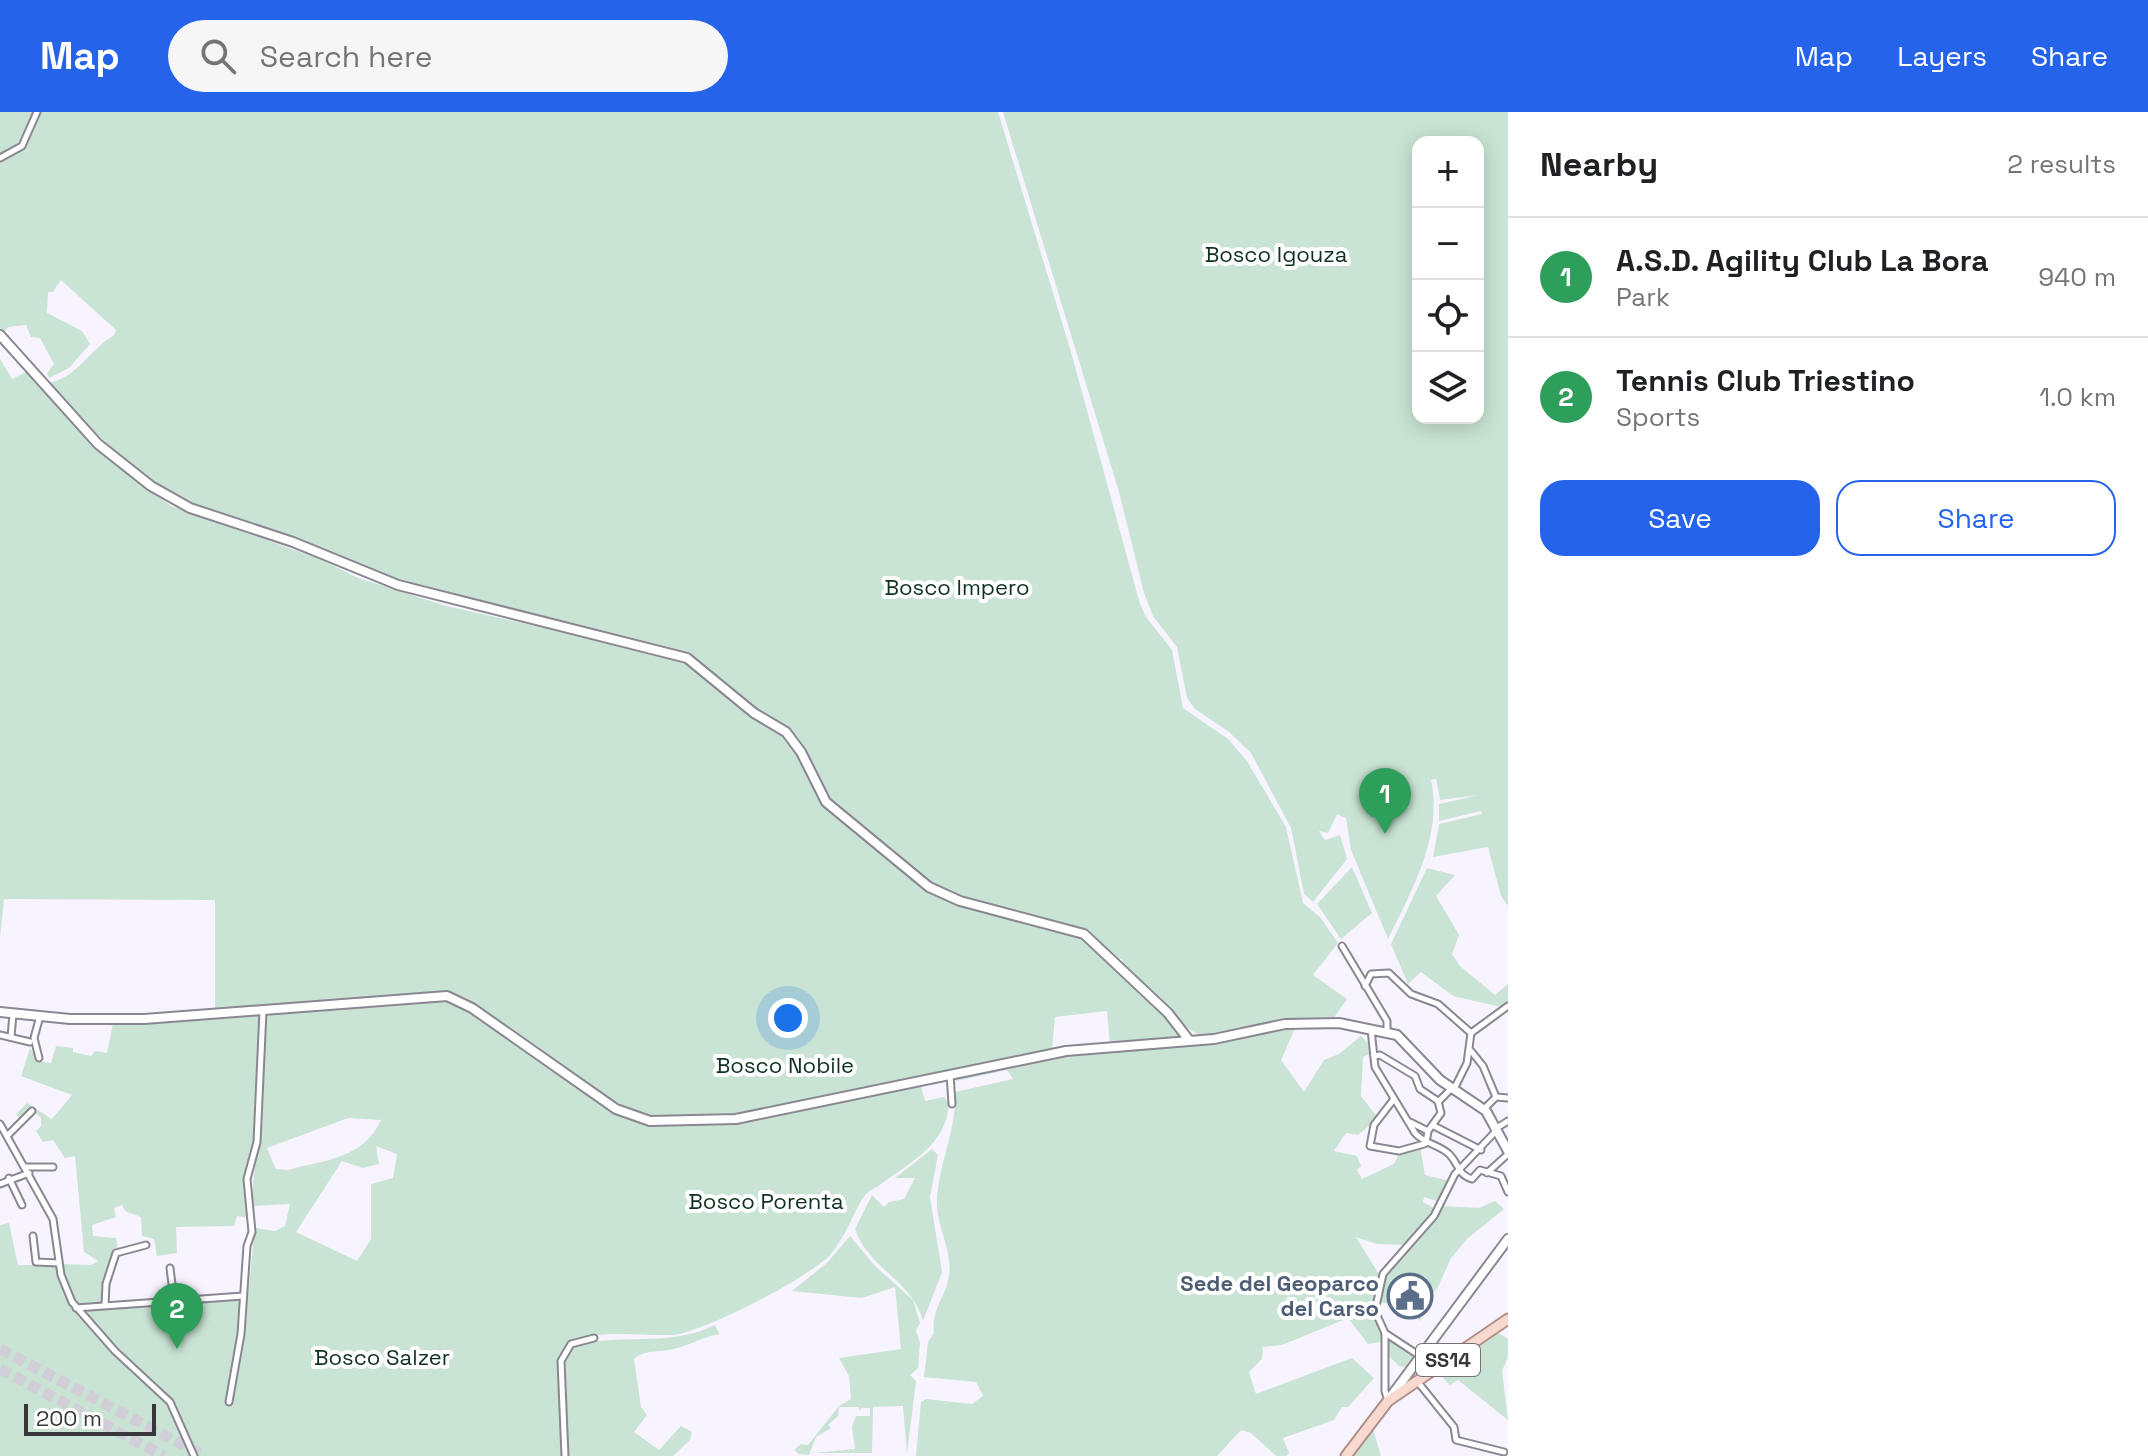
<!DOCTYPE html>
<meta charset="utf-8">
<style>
body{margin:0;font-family:"Space Grotesk",sans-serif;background:#f6f6f6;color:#202124}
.controls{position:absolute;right:24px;top:24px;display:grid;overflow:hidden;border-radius:16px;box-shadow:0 4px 20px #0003}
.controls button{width:72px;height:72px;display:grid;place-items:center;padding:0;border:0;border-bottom:2px solid #e0e0e0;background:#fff;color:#202124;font:40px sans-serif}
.scale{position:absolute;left:24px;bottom:20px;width:132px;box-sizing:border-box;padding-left:8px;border:4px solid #37363a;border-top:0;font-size:22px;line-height:28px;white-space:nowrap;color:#37363a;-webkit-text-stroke:6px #fff;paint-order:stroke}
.you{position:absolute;left:788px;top:906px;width:28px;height:28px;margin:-20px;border:6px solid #fff;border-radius:50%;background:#1a73e8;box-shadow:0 0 0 12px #1a73e833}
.badge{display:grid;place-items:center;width:52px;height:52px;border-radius:50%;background:#2563eb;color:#fff;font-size:26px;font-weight:700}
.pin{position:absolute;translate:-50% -66px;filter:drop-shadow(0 2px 4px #0008)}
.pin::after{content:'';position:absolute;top:42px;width:28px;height:24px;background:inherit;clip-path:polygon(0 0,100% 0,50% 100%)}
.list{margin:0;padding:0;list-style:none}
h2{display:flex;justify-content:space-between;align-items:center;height:104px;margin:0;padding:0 32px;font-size:34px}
h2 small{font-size:26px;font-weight:400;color:#757577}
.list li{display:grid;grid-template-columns:52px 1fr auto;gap:24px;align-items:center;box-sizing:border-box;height:120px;padding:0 32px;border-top:2px solid #e0e0e0}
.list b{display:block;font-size:30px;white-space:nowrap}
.list p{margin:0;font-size:26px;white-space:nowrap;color:#757577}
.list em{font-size:26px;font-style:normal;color:#757577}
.actions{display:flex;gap:16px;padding:24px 32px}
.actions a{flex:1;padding:18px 0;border:2px solid #2563eb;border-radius:24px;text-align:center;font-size:28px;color:#2563eb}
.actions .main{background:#2563eb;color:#fff}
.icon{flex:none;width:44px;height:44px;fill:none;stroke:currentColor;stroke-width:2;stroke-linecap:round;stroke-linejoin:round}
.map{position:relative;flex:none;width:1508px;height:1344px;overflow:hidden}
header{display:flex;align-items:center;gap:48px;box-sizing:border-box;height:112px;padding:0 40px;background:#2563eb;color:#fff}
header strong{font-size:38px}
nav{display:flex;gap:44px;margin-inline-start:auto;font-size:28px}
.search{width:560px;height:72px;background:#f6f6f6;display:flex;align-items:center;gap:20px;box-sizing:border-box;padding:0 28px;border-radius:44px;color:#757577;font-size:30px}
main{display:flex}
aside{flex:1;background:#fff}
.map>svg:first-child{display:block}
.green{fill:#c9e3d4;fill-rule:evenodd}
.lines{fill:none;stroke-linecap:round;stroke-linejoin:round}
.highway-tunnel{stroke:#d1ced8;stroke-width:11;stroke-dasharray:11 5.5;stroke-linecap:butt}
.street-casing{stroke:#8a8792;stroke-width:9}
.secondary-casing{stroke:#8a8792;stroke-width:12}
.primary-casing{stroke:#b18f87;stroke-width:13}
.street{stroke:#fff;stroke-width:5}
.secondary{stroke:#fff;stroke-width:8}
.primary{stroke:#f8d9d0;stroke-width:9}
.labels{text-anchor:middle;stroke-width:8;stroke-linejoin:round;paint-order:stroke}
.shield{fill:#fff;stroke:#737275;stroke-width:2}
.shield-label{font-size:20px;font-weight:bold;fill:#37363a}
.park-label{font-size:22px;fill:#0e3120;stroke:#fff}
.service-label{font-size:22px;font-weight:bold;fill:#4e5e75;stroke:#fff;text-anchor:end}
</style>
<header>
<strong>Map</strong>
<div class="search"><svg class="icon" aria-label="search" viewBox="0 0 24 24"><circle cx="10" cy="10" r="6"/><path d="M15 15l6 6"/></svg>Search here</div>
<nav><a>Map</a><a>Layers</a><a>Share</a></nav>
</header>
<main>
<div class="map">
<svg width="1508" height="1344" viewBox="0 0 1508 1344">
<rect width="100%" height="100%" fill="#f7f4ff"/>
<!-- green -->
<g class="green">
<path d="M 0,0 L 35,0 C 27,22 21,32 0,43 Z"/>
<path d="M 41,0 L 998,0 L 1071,240 L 1140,492 L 1146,505 L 1172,538 L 1183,596 L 1228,627 L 1247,649 L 1286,715 L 1303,791 L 1320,805 L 1338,831 L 1313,863 L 1347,887 L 1333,907 L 1201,925 L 1175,907 L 1125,861 L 1122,847 L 1112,846 L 1086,821 L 953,784 L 932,774 L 828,688 L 787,617 L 755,599 L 685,542 L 444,484 L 174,386 L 129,355 L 48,271 C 74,268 92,236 114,223 L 116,218 L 61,168 L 53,180 L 48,180 L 47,201 L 82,219 L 90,232 L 69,256 L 49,266 L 47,261 L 54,252 L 40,226 L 31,225 L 26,213 L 8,215 L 3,222 L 0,217 L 0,49 C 31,36 29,29 41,0 Z"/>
<path d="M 1003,0 L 1508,0 L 1508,794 L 1501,784 L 1488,735 L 1433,745 L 1439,712 L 1482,702 L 1481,699 L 1439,709 L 1439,692 L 1479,683 L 1440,688 L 1436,667 L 1431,668 C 1443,723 1412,779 1388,827 L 1351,738 L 1346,706 L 1337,702 L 1328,721 L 1319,719 L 1325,728 L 1340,723 L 1347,747 L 1313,790 L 1304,782 L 1291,716 L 1251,641 L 1229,620 L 1195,597 L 1187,586 L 1177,535 L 1153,504 L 1144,481 L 1119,380 ZM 1418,30 L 1478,30 L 1478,306 L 1418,306 Z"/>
<path d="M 0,247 L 12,267 L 26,260 L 34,266 L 100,340 L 171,394 L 320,447 L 358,466 L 446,494 L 671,544 L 693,553 L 749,605 L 784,622 L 798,641 L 826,696 L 928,778 L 960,792 L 1080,823 L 1157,895 L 1183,927 L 1110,933 L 1107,899 L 1055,905 L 1052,937 L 729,1005 L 654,1007 L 626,999 L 466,886 L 448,879 L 215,900 L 215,788 L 4,787 L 0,825 Z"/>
<path d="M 1352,755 L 1372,801 L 1341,827 L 1317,792 Z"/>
<path d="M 1427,756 L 1455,763 L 1436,784 L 1459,823 L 1452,842 L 1460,854 L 1495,883 L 1508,872 L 1508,892 L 1501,895 L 1453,884 L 1421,860 L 1408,872 L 1391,832 Z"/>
<path d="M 443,887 L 461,892 L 609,996 L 644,1011 L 744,1009 L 920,971 L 925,989 L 944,985 L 949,992 C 946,1033 911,1050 881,1072 C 877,1075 869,1079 866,1082 C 854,1097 846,1126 829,1144 C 808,1166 700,1222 672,1223 C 637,1224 603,1217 569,1230 L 557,1249 L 563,1344 L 198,1344 L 173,1288 L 121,1242 L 83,1199 L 204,1187 L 241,1187 L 231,1291 L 244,1222 L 255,1116 L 275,1119 L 285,1114 L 290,1092 L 254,1094 C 250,1066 258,1047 260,1020 C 263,982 264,941 265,902 ZM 348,1006 L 381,1008 C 363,1047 327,1047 288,1058 L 276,1057 L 267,1036 ZM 376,1034 L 397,1042 L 393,1066 L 371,1072 L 371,1127 L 357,1149 L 296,1120 L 342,1049 L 363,1056 L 379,1052 Z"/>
<path d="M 261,902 L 255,1027 L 243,1068 L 249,1106 L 237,1104 L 234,1114 L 176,1115 L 177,1141 L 157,1144 L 154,1127 L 142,1124 L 141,1105 L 125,1099 L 122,1093 L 114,1096 L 116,1105 L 92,1113 L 93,1124 L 116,1126 L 118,1138 L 109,1160 L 105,1161 L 103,1191 L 77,1193 L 62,1152 L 91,1153 L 98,1149 L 84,1140 L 75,1044 L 65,1046 L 53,1028 L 43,1030 L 36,1019 L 41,1014 L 41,1006 L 31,997 L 20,1007 L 16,1002 L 27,991 L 52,1007 L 72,983 L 21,964 L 30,936 L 38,949 L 51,951 L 56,934 L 73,936 L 73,940 L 91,944 L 95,939 L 107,941 L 113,911 Z"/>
<path d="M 1296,914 L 1281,948 L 1304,980 L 1324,948 L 1339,942 L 1361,924 L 1368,931 L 1370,942 L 1363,945 L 1361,984 L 1378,1006 L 1358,1023 L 1346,1021 L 1334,1039 L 1357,1044 L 1361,1054 L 1357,1058 L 1362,1067 L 1394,1052 L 1400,1040 L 1420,1034 L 1425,1063 L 1450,1069 L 1440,1090 L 1424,1085 L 1423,1090 L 1434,1096 L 1408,1133 L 1377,1132 L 1356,1125 L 1380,1164 L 1369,1200 C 1379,1207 1383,1218 1381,1230 L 1368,1232 L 1348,1206 L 1282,1233 L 1263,1235 L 1262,1247 L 1249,1260 L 1256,1282 L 1352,1246 L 1374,1266 L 1348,1295 L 1342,1295 L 1334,1308 L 1283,1326 L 1289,1341 L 1286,1344 L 1276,1344 L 1251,1321 L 1241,1318 L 1217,1344 L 916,1344 L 921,1290 L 926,1287 L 972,1292 L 983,1284 L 976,1270 L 924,1265 L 928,1230 L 934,1221 C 931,1196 946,1186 949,1163 C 953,1139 936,1114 937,1090 C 938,1052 957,1018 955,980 L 1013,967 L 1007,958 L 956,969 L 956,973 L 955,964 L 1056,943 L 1222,929 Z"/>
<path d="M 932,1037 L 938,1043 L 930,1085 L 942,1160 L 923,1209 C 912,1168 868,1156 855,1117 L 872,1083 L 884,1095 L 889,1090 L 904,1087 L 915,1066 L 895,1066 Z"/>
<path d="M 1495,1089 L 1504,1097 L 1467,1127 L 1451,1146 L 1438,1175 L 1416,1201 L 1422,1206 L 1419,1209 C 1412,1194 1422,1186 1432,1176 L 1419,1167 L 1406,1184 L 1411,1190 L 1416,1190 L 1413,1196 L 1380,1190 L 1385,1166 L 1442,1094 L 1479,1096 Z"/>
<path d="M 9,1111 L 18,1153 L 57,1153 L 70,1192 L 123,1252 L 162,1284 L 191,1344 L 0,1344 L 0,1113 Z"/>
<path d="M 850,1124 L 875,1154 L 913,1188 L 920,1211 L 916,1219 L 920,1231 L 918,1256 L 910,1263 L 916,1269 L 907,1341 L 903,1294 L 873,1295 L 872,1341 L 813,1341 L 855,1337 L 852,1315 L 856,1304 L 870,1304 L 870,1296 L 861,1296 L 860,1299 L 858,1295 L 839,1295 L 838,1304 L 828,1313 L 831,1316 L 816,1325 L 809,1343 L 799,1342 L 794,1338 L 801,1332 L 808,1333 L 839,1294 L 851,1287 L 849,1264 L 839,1246 L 901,1237 L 895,1175 L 862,1186 L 792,1179 L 827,1151 Z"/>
<path d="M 715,1213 L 719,1222 C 702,1225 689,1234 673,1237 C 660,1241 645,1237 634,1247 L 641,1295 L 647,1303 L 634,1320 L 659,1338 L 681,1314 L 692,1320 L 690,1328 L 673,1344 L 569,1344 L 565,1250 L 571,1235 C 620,1219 667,1237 715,1213 Z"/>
<path d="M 1497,1220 L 1508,1227 L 1508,1245 L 1502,1259 L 1508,1308 L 1458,1268 L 1450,1273 L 1437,1260 Z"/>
<path d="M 1387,1226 L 1414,1245 L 1386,1279 L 1387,1273 L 1391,1273 L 1405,1255 L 1399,1254 L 1389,1244 L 1387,1246 Z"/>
<path d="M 1372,1314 L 1381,1344 L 1350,1344 Z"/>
</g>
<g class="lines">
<!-- highway-tunnel -->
<g class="highway-tunnel">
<path d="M 0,1237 L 204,1344"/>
<path d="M 0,1257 L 164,1344"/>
</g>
<!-- street casing -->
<g class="street-casing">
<g id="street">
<path d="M 0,46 L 22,34 L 37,0"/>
<path d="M 1342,834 L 1387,909 L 1387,918"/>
<path d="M 1365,874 L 1371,862 L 1389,861 L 1411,882 L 1438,892 L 1471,921"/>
<path d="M 1371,917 L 1375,955 L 1415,1021 C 1424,1032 1441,1033 1450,1043 C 1460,1054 1457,1062 1472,1067 L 1480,1058 L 1501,1064 L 1508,1080"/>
<path d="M 1471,921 L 1508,894"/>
<path d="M 0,923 L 30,930"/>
<path d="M 11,925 L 13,902"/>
<path d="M 1471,939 L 1483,954 L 1496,985 L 1508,986"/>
<path d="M 1374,944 L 1380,943 L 1415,964 L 1420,977 L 1438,989 L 1441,1001 L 1428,1019 L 1426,1031"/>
<path d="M 39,946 L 34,926 L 40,904"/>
<path d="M 950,962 L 952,992"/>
<path d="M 1454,977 L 1467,951 L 1471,921"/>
<path d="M 1394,987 L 1374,1013 L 1370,1034 L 1399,1039 L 1424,1032"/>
<path d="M 1438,990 L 1451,977"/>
<path d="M 1484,997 L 1496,985"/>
<path d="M 1410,1010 L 1428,1019"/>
<path d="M 0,1012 L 53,1107 L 61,1163 L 72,1190 L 115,1239 L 170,1290 L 194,1344"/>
<path d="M 1434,1014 L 1481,1038"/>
<path d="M 1495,1017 L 1508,1009"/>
<path d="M 8,1023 L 32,999"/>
<path d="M 25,1055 L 53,1055"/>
<path d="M 1487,1061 L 1508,1042"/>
<path d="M 9,1066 L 22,1093"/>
<path d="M 0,1072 L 29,1061"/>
<path d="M 33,1124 L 36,1150 L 59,1151"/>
<path d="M 170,1156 L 174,1188"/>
<path d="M 105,1193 L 106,1172 L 116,1141 L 146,1133"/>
<path d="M 76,1196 L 243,1184"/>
<path d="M 1385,1221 L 1420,1244"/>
<path d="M 1417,1269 L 1454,1315 L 1456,1328 L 1504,1340"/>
<path d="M 1388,1289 L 1385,1279 L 1385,1221 L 1375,1199 L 1383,1162 L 1434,1104 L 1455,1062 L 1496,1019"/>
<path d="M 229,1290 L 241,1222 L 247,1134 L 252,1120 L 247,1067 L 257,1030 L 263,899"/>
<path d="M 565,1344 L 561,1249 L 571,1232 L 594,1226"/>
</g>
</g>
<!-- secondary casing -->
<g class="secondary-casing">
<g id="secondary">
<path d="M 0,223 L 98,332 L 151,374 L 190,396 L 293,430 L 398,473 L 687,546 L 754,601 L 786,620 L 801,640 L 826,690 L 929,775 L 960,789 L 1084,822 L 1168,901 L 1189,928"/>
<path d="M 0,900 L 70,907 L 144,907 L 447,884 L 472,896 L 616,997 L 650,1009 L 736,1007 L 1066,939 L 1214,927 L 1285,912 L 1339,911 L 1397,923 L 1440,968 L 1486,999 L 1508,1039"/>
<path d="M 1389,1287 L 1508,1127"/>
</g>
</g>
<!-- primary casing -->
<g class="primary-casing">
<path id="primary" d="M 1346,1344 L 1388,1289 L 1508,1207"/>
</g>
<!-- street -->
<use href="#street" class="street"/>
<!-- secondary -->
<use href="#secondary" class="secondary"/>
<!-- primary -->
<use href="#primary" class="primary"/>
</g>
<!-- icons -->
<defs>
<g id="civic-ring" transform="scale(2.3)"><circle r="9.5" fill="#fff" stroke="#5c6f8a" stroke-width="1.5"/><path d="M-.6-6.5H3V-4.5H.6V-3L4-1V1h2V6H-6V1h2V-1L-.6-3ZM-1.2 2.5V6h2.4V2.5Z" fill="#5c6f8a"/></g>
</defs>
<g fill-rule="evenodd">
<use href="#civic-ring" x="1410" y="1184"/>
</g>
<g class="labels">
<!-- shield labels -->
<rect class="shield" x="1416" y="1232" width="64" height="32" rx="6"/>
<g class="shield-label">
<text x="1448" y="1255">SS14</text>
</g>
<!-- park labels -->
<g class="park-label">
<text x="1276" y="150">Bosco Igouza</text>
<text x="957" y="483">Bosco Impero</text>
<text x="785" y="961">Bosco Nobile</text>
<text x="766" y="1097">Bosco Porenta</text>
<text x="382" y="1253">Bosco Salzer</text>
</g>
<!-- service labels -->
<g class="service-label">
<text x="1379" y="1179">Sede del Geoparco<tspan x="1379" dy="25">del Carso</tspan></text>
</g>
</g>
</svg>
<div class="controls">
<button>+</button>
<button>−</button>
<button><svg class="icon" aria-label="locate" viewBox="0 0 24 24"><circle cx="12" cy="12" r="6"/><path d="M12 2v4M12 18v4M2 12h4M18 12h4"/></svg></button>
<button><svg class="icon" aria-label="layers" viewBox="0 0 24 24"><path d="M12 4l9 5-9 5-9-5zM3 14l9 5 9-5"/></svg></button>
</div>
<div class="scale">200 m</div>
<div class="you"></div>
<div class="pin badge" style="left:1385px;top:722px;background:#2e9e5b">1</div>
<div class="pin badge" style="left:177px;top:1237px;background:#2e9e5b">2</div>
</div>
<aside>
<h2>Nearby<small>2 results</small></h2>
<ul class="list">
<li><span class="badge" style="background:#2e9e5b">1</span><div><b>A.S.D. Agility Club La Bora</b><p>Park</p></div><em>940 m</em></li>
<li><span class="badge" style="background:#2e9e5b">2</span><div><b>Tennis Club Triestino</b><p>Sports</p></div><em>1.0 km</em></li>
</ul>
<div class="actions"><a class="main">Save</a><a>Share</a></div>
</aside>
</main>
